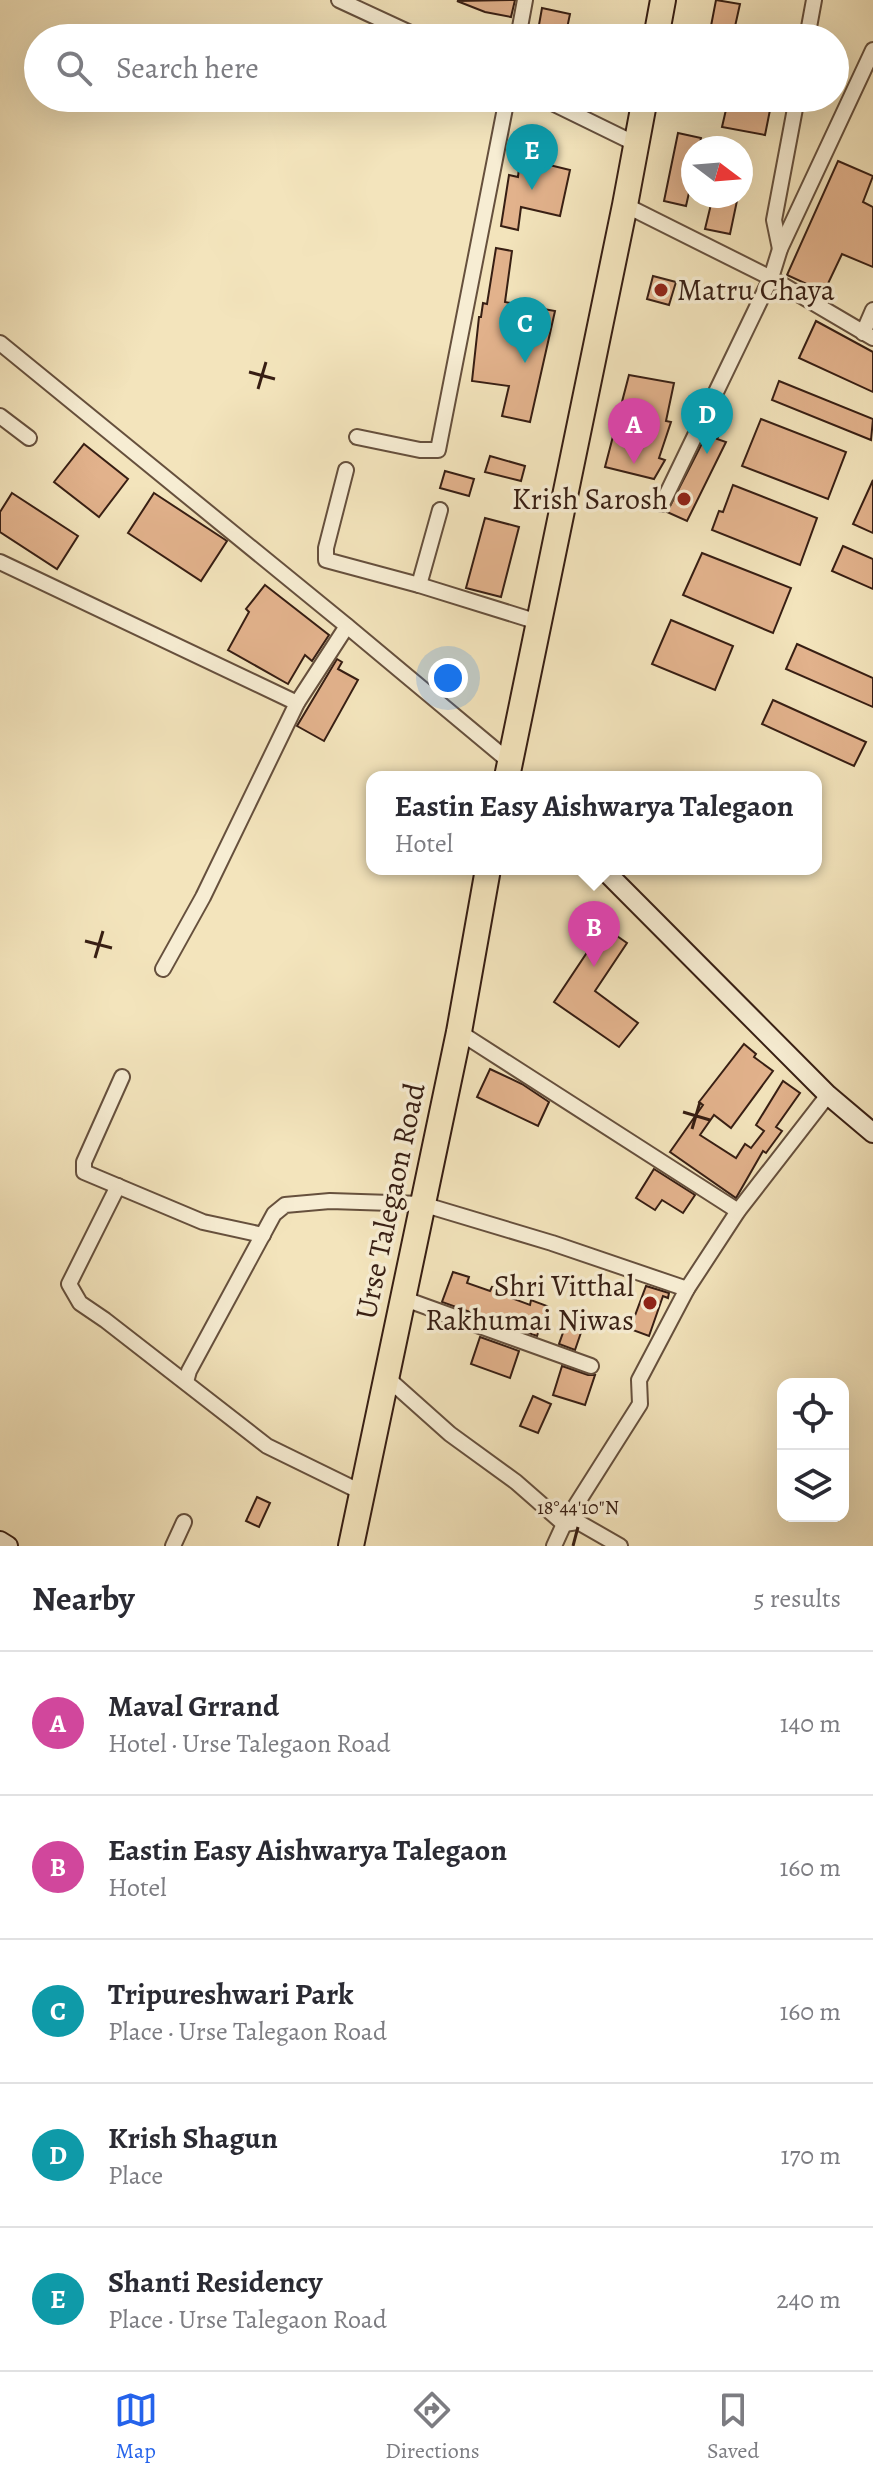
<!DOCTYPE html>
<meta charset="utf-8">
<style>
body{margin:0;font-family:Alegreya,serif;background:#f7f7f7;color:#2b2b33}
.controls{position:absolute;right:24px;bottom:24px;display:grid;overflow:hidden;border-radius:16px;box-shadow:0 8px 32px #0002}
.controls button{width:72px;height:72px;display:grid;place-items:center;padding:0;border:0;border-bottom:2px solid #e1e1e2;background:#fff;color:#2b2b33;font:40px sans-serif}
.compass{position:absolute;left:681px;top:136px;width:72px;height:72px;border-radius:50%;background:#fff;box-shadow:0 8px 32px #0002;rotate:106deg}
.you{position:absolute;left:448px;top:678px;width:28px;height:28px;margin:-20px;border:6px solid #fff;border-radius:50%;background:#1a73e8;box-shadow:0 0 0 12px #1a73e833}
.badge{display:grid;place-items:center;width:52px;height:52px;border-radius:50%;background:#2563eb;color:#fff;font-size:26px;font-weight:700}
.pin{position:absolute;translate:-50% -66px;filter:drop-shadow(0 2px 4px #0008)}
.pin::after{content:'';position:absolute;top:42px;width:28px;height:24px;background:inherit;clip-path:polygon(0 0,100% 0,50% 100%)}
.popup{position:absolute;left:366px;top:771px;width:456px;height:104px;box-sizing:border-box;display:grid;place-content:center;border-radius:16px;background:#fff;filter:drop-shadow(0 2px 6px #0005);font-size:26px;white-space:nowrap;color:#7c7c81}
.popup b{font-size:30px;color:#2b2b33}
.popup::after{content:'';position:absolute;left:50%;top:100%;margin-left:-16px;border:16px solid transparent;border-top-color:#fff}
.list{margin:0;padding:0;list-style:none}
h2{display:flex;justify-content:space-between;align-items:center;height:104px;margin:0;padding:0 32px;font-size:34px}
h2 small{font-size:26px;font-weight:400;color:#7c7c81}
.list li{display:grid;grid-template-columns:52px 1fr auto;gap:24px;align-items:center;box-sizing:border-box;height:144px;padding:0 32px;border-top:2px solid #e1e1e2}
.list b{display:block;font-size:30px;white-space:nowrap}
.list p{margin:0;font-size:26px;white-space:nowrap;color:#7c7c81}
.list em{font-size:26px;font-style:normal;color:#7c7c81}
.icon{flex:none;width:44px;height:44px;fill:none;stroke:currentColor;stroke-width:2;stroke-linecap:round;stroke-linejoin:round}
.map{position:relative;flex:none;width:873px;height:1546px;overflow:hidden}
.search{position:absolute;background:#fff;box-shadow:0 8px 32px #0002;left:24px;right:24px;top:24px;height:88px;display:flex;align-items:center;gap:20px;box-sizing:border-box;padding:0 28px;border-radius:44px;color:#7c7c81;font-size:30px}
.sheet{height:824px;background:#fff}
nav{display:flex;justify-content:space-around;align-items:center;box-sizing:border-box;height:112px;border-top:2px solid #e1e1e2;background:#fff;font-size:22px;color:#7c7c81}
nav a{display:grid;justify-items:center;gap:4px}
nav .on{color:#2563eb}
.map>svg:first-child{display:block}
.building{fill:#e2b28c;stroke:#371e13;stroke-width:2}
.lines{fill:none;stroke-linecap:round;stroke-linejoin:round}
.street-casing{stroke:#66503d;stroke-width:18}
.secondary-casing{stroke:#371e13;stroke-width:22}
.highway-casing{stroke:#371e13;stroke-width:28}
.street{stroke:#f7edd3;stroke-width:14}
.secondary{stroke:#f7edd3;stroke-width:18}
.highway{stroke:#f3e4bc;stroke-width:24}
.ticks{fill:none;stroke:#371e13;stroke-width:3}
.poi-dot{fill:#8f2418;stroke:#f7edd3;stroke-width:3}
.labels{text-anchor:middle;stroke-width:7;stroke-linejoin:round;paint-order:stroke}
.poi-label{font-size:30px;fill:#371e13;stroke:#f7edd3;text-anchor:end}
.street-label{font-size:30px;fill:#371e13;stroke:#f7edd3}
.ticks-label{font-size:20px;text-anchor:middle;fill:#371e13;stroke:#f7edd3;stroke-width:7;stroke-linejoin:round;paint-order:stroke}
</style>
<div class="map">
<svg width="873" height="1546" viewBox="0 0 873 1546">
<rect width="100%" height="100%" fill="#f3e4bc"/>
<filter id="stains"><feTurbulence type="fractalNoise" baseFrequency=".0025" numOctaves="4"/><feColorMatrix values="0 0 0 0 .2 0 0 0 0 .09 0 0 0 0 .02 0 0 0 .5 -.17"/></filter>
<radialGradient id="worn" r=".72"><stop offset=".6" stop-color="#630" stop-opacity="0"/><stop offset="1" stop-color="#630" stop-opacity=".3"/></radialGradient>
<!-- building -->
<g class="building">
<path d="M 515,0 L 511,17 L 485,12 L 457,1 Z"/>
<path d="M 716,0 L 740,4 L 734,31 L 711,26 Z"/>
<path d="M 542,8 L 570,14 L 565,38 L 537,36 Z"/>
<path d="M 728,101 L 770,110 L 765,135 L 722,127 Z"/>
<path d="M 523,129 L 540,133 L 537,162 L 570,170 L 560,216 L 521,207 L 518,230 L 501,226 L 509,175 L 518,177 Z"/>
<path d="M 678,133 L 701,138 L 699,148 L 693,148 L 693,175 L 686,206 L 664,201 Z"/>
<path d="M 838,161 L 873,176 L 863,202 L 873,207 L 873,267 L 842,254 L 824,292 L 787,275 Z"/>
<path d="M 713,196 L 738,196 L 730,234 L 705,229 Z"/>
<path d="M 496,248 L 512,251 L 505,302 L 555,311 L 530,422 L 502,416 L 509,386 L 472,381 L 479,317 L 481,317 L 483,303 L 487,304 Z"/>
<path d="M 653,276 L 676,282 L 669,305 L 647,299 Z"/>
<path d="M 816,321 L 873,352 L 873,392 L 799,358 Z"/>
<path d="M 629,375 L 674,383 L 666,421 L 671,422 L 659,458 L 665,460 L 654,479 L 605,467 Z"/>
<path d="M 779,381 L 873,419 L 871,440 L 772,400 Z"/>
<path d="M 716,416 L 726,421 L 717,439 L 726,442 L 687,521 L 667,512 Z"/>
<path d="M 761,419 L 846,452 L 828,499 L 742,466 Z"/>
<path d="M 84,444 L 128,479 L 99,517 L 54,482 Z"/>
<path d="M 490,456 L 525,466 L 521,481 L 485,472 Z"/>
<path d="M 445,471 L 474,479 L 469,496 L 440,488 Z"/>
<path d="M 873,480 L 873,533 L 853,524 Z"/>
<path d="M 733,485 L 817,518 L 800,565 L 712,530 L 719,511 L 723,512 Z"/>
<path d="M 12,493 L 78,536 L 57,569 L 0,532 L 0,512 Z"/>
<path d="M 154,493 L 227,541 L 201,581 L 128,533 Z"/>
<path d="M 485,518 L 519,527 L 501,597 L 466,588 Z"/>
<path d="M 843,546 L 873,559 L 873,589 L 832,571 Z"/>
<path d="M 702,553 L 791,588 L 773,633 L 683,595 Z"/>
<path d="M 265,585 L 329,635 L 312,661 L 305,655 L 288,684 L 228,650 L 249,612 L 246,609 Z"/>
<path d="M 671,620 L 733,646 L 715,690 L 652,664 Z"/>
<path d="M 797,644 L 873,678 L 873,707 L 786,669 Z"/>
<path d="M 337,659 L 342,662 L 338,669 L 358,680 L 324,741 L 297,726 Z"/>
<path d="M 773,700 L 866,742 L 854,766 L 762,724 Z"/>
<path d="M 604,927 L 627,943 L 595,991 L 638,1023 L 619,1047 L 554,1002 Z"/>
<path d="M 744,1044 L 756,1054 L 754,1057 L 773,1071 L 731,1128 L 714,1115 L 700,1135 L 736,1158 L 745,1144 L 751,1148 L 764,1131 L 756,1125 L 783,1081 L 800,1093 L 776,1127 L 782,1131 L 766,1153 L 763,1151 L 736,1198 L 670,1152 L 703,1105 L 699,1102 Z"/>
<path d="M 490,1069 L 522,1084 L 549,1102 L 538,1126 L 477,1097 Z"/>
<path d="M 654,1169 L 695,1195 L 683,1213 L 662,1200 L 655,1210 L 636,1198 Z"/>
<path d="M 453,1272 L 469,1277 L 467,1283 L 490,1291 L 492,1287 L 508,1292 L 506,1296 L 530,1305 L 531,1300 L 547,1306 L 537,1336 L 442,1302 Z"/>
<path d="M 646,1286 L 669,1293 L 668,1298 L 663,1296 L 649,1336 L 630,1329 Z"/>
<path d="M 570,1313 L 586,1318 L 575,1350 L 559,1344 Z"/>
<path d="M 480,1337 L 519,1351 L 510,1378 L 471,1364 Z"/>
<path d="M 562,1366 L 588,1375 L 595,1375 L 585,1405 L 553,1395 Z"/>
<path d="M 533,1396 L 551,1404 L 538,1433 L 520,1426 Z"/>
<path d="M 257,1497 L 270,1503 L 259,1527 L 246,1521 Z"/>
</g>
<g class="lines">
<!-- street casing -->
<g class="street-casing">
<g id="street">
<path d="M 339,0 L 421,38"/>
<path d="M 518,38 L 525,0"/>
<path d="M 807,38 L 814,0"/>
<path d="M 542,98 L 636,144"/>
<path d="M 625,205 L 771,278 L 873,338"/>
<path d="M 780,249 L 774,220 L 797,98"/>
<path d="M 863,333 L 873,310"/>
<path d="M 0,343 L 347,626 L 510,762"/>
<path d="M 0,416 L 29,438"/>
<path d="M 357,437 L 420,450 L 438,450 L 507,98"/>
<path d="M 346,470 L 326,548 L 326,560 L 419,585 L 440,510"/>
<path d="M 662,504 L 771,278 L 780,249 L 873,50"/>
<path d="M 0,562 L 297,703"/>
<path d="M 419,585 L 538,622"/>
<path d="M 163,969 L 203,897 L 297,703 L 347,626"/>
<path d="M 459,1032 L 738,1211"/>
<path d="M 122,1077 L 84,1162 L 84,1172 L 203,1222 L 263,1235"/>
<path d="M 118,1186 L 69,1284 L 80,1303 L 105,1320 L 267,1446 L 361,1492"/>
<path d="M 402,1298 L 591,1366"/>
<path d="M 385,1376 L 450,1434 L 516,1482 L 564,1524 L 578,1522 L 620,1546"/>
<path d="M 186,1382 L 189,1371 L 274,1214 L 285,1205 L 330,1201 L 422,1204 L 552,1243 L 687,1289"/>
<path d="M 173,1546 L 184,1522"/>
<path d="M 554,1546 L 564,1524 L 640,1404 L 639,1380 L 687,1289 L 738,1211 L 828,1095"/>
</g>
</g>
<!-- secondary casing -->
<g class="secondary-casing">
<g id="secondary">
<path d="M 603,869 L 828,1095 L 873,1133"/>
<path d="M 0,1541 L 8,1546"/>
</g>
</g>
<!-- highway casing -->
<g class="highway-casing">
<g id="highway">
<path d="M 656,38 L 663,0"/>
<path d="M 507,777 L 625,205 L 645,98"/>
<path d="M 351,1546 L 459,1032 L 488,869"/>
</g>
</g>
<!-- street -->
<use href="#street" class="street"/>
<!-- secondary -->
<use href="#secondary" class="secondary"/>
<!-- highway -->
<use href="#highway" class="highway"/>
</g>
<!-- ticks -->
<path class="ticks" d="M 249,372 L 275,379M 258,389 L 266,362M 85,941 L 112,948M 95,958 L 103,931M 683,1112 L 710,1120M 692,1129 L 700,1102M 573,1546 L 578,1527"/>
<!-- markers -->
<g class="poi-dot">
<circle cx="661" cy="290" r="8"/>
<circle cx="684" cy="499" r="8"/>
<circle cx="650" cy="1303" r="8"/>
</g>
<g class="labels">
<!-- poi labels -->
<g class="poi-label">
<text x="677" y="300" text-anchor="start">Matru Chaya</text>
<text x="668" y="509">Krish Sarosh</text>
<text x="634" y="1296">Shri Vitthal<tspan x="634" dy="34">Rakhumai Niwas</tspan></text>
</g>
<!-- street labels -->
<g class="street-label">
<text transform="translate(390 1201) rotate(-78)" y="10">Urse Talegaon Road</text>
</g>
</g>
<g class="ticks-label">
<text x="578" y="1514">18°44'10"N</text>
</g>
<rect width="100%" height="100%" filter="url(#stains)"/>
<rect width="100%" height="100%" fill="url(#worn)"/>
</svg>
<div class="controls">
<button><svg class="icon" aria-label="locate" viewBox="0 0 24 24"><circle cx="12" cy="12" r="6"/><path d="M12 2v4M12 18v4M2 12h4M18 12h4"/></svg></button>
<button><svg class="icon" aria-label="layers" viewBox="0 0 24 24"><path d="M12 4l9 5-9 5-9-5zM3 14l9 5 9-5"/></svg></button>
</div>
<svg class="compass" viewBox="-18 -18 36 36"><path d="M0-13l5 13h-10z" fill="#e53935"/><path d="M0 13l5-13h-10z" fill="#7c7c81"/></svg>
<div class="you"></div>
<div class="pin badge" style="left:634px;top:464px;background:#d1479c">A</div>
<div class="pin badge" style="left:594px;top:967px;background:#d1479c">B</div>
<div class="popup"><b>Eastin Easy Aishwarya Talegaon</b>Hotel</div>
<div class="pin badge" style="left:525px;top:363px;background:#0f9aa8">C</div>
<div class="pin badge" style="left:707px;top:454px;background:#0f9aa8">D</div>
<div class="pin badge" style="left:532px;top:190px;background:#0f9aa8">E</div>
<div class="search"><svg class="icon" aria-label="search" viewBox="0 0 24 24"><circle cx="10" cy="10" r="6"/><path d="M15 15l6 6"/></svg>Search here</div>
</div>
<section class="sheet">
<h2>Nearby<small>5 results</small></h2>
<ul class="list">
<li><span class="badge" style="background:#d1479c">A</span><div><b>Maval Grrand</b><p>Hotel · Urse Talegaon Road</p></div><em>140 m</em></li>
<li><span class="badge" style="background:#d1479c">B</span><div><b>Eastin Easy Aishwarya Talegaon</b><p>Hotel</p></div><em>160 m</em></li>
<li><span class="badge" style="background:#0f9aa8">C</span><div><b>Tripureshwari Park</b><p>Place · Urse Talegaon Road</p></div><em>160 m</em></li>
<li><span class="badge" style="background:#0f9aa8">D</span><div><b>Krish Shagun</b><p>Place</p></div><em>170 m</em></li>
<li><span class="badge" style="background:#0f9aa8">E</span><div><b>Shanti Residency</b><p>Place · Urse Talegaon Road</p></div><em>240 m</em></li>
</ul>
</section>
<nav>
<a class="on"><svg class="icon" aria-label="map" viewBox="0 0 24 24"><path d="M3 6l6-2 6 2 6-2v14l-6 2-6-2-6 2zM9 4v14M15 6v14"/></svg>Map</a>
<a><svg class="icon" aria-label="directions" viewBox="0 0 24 24"><path d="M12 3l9 9-9 9-9-9zM9 14v-3h6M13 9l2 2-2 2"/></svg>Directions</a>
<a><svg class="icon" aria-label="saved" viewBox="0 0 24 24"><path d="M7 4h10v16l-5-4-5 4z"/></svg>Saved</a>
</nav>
